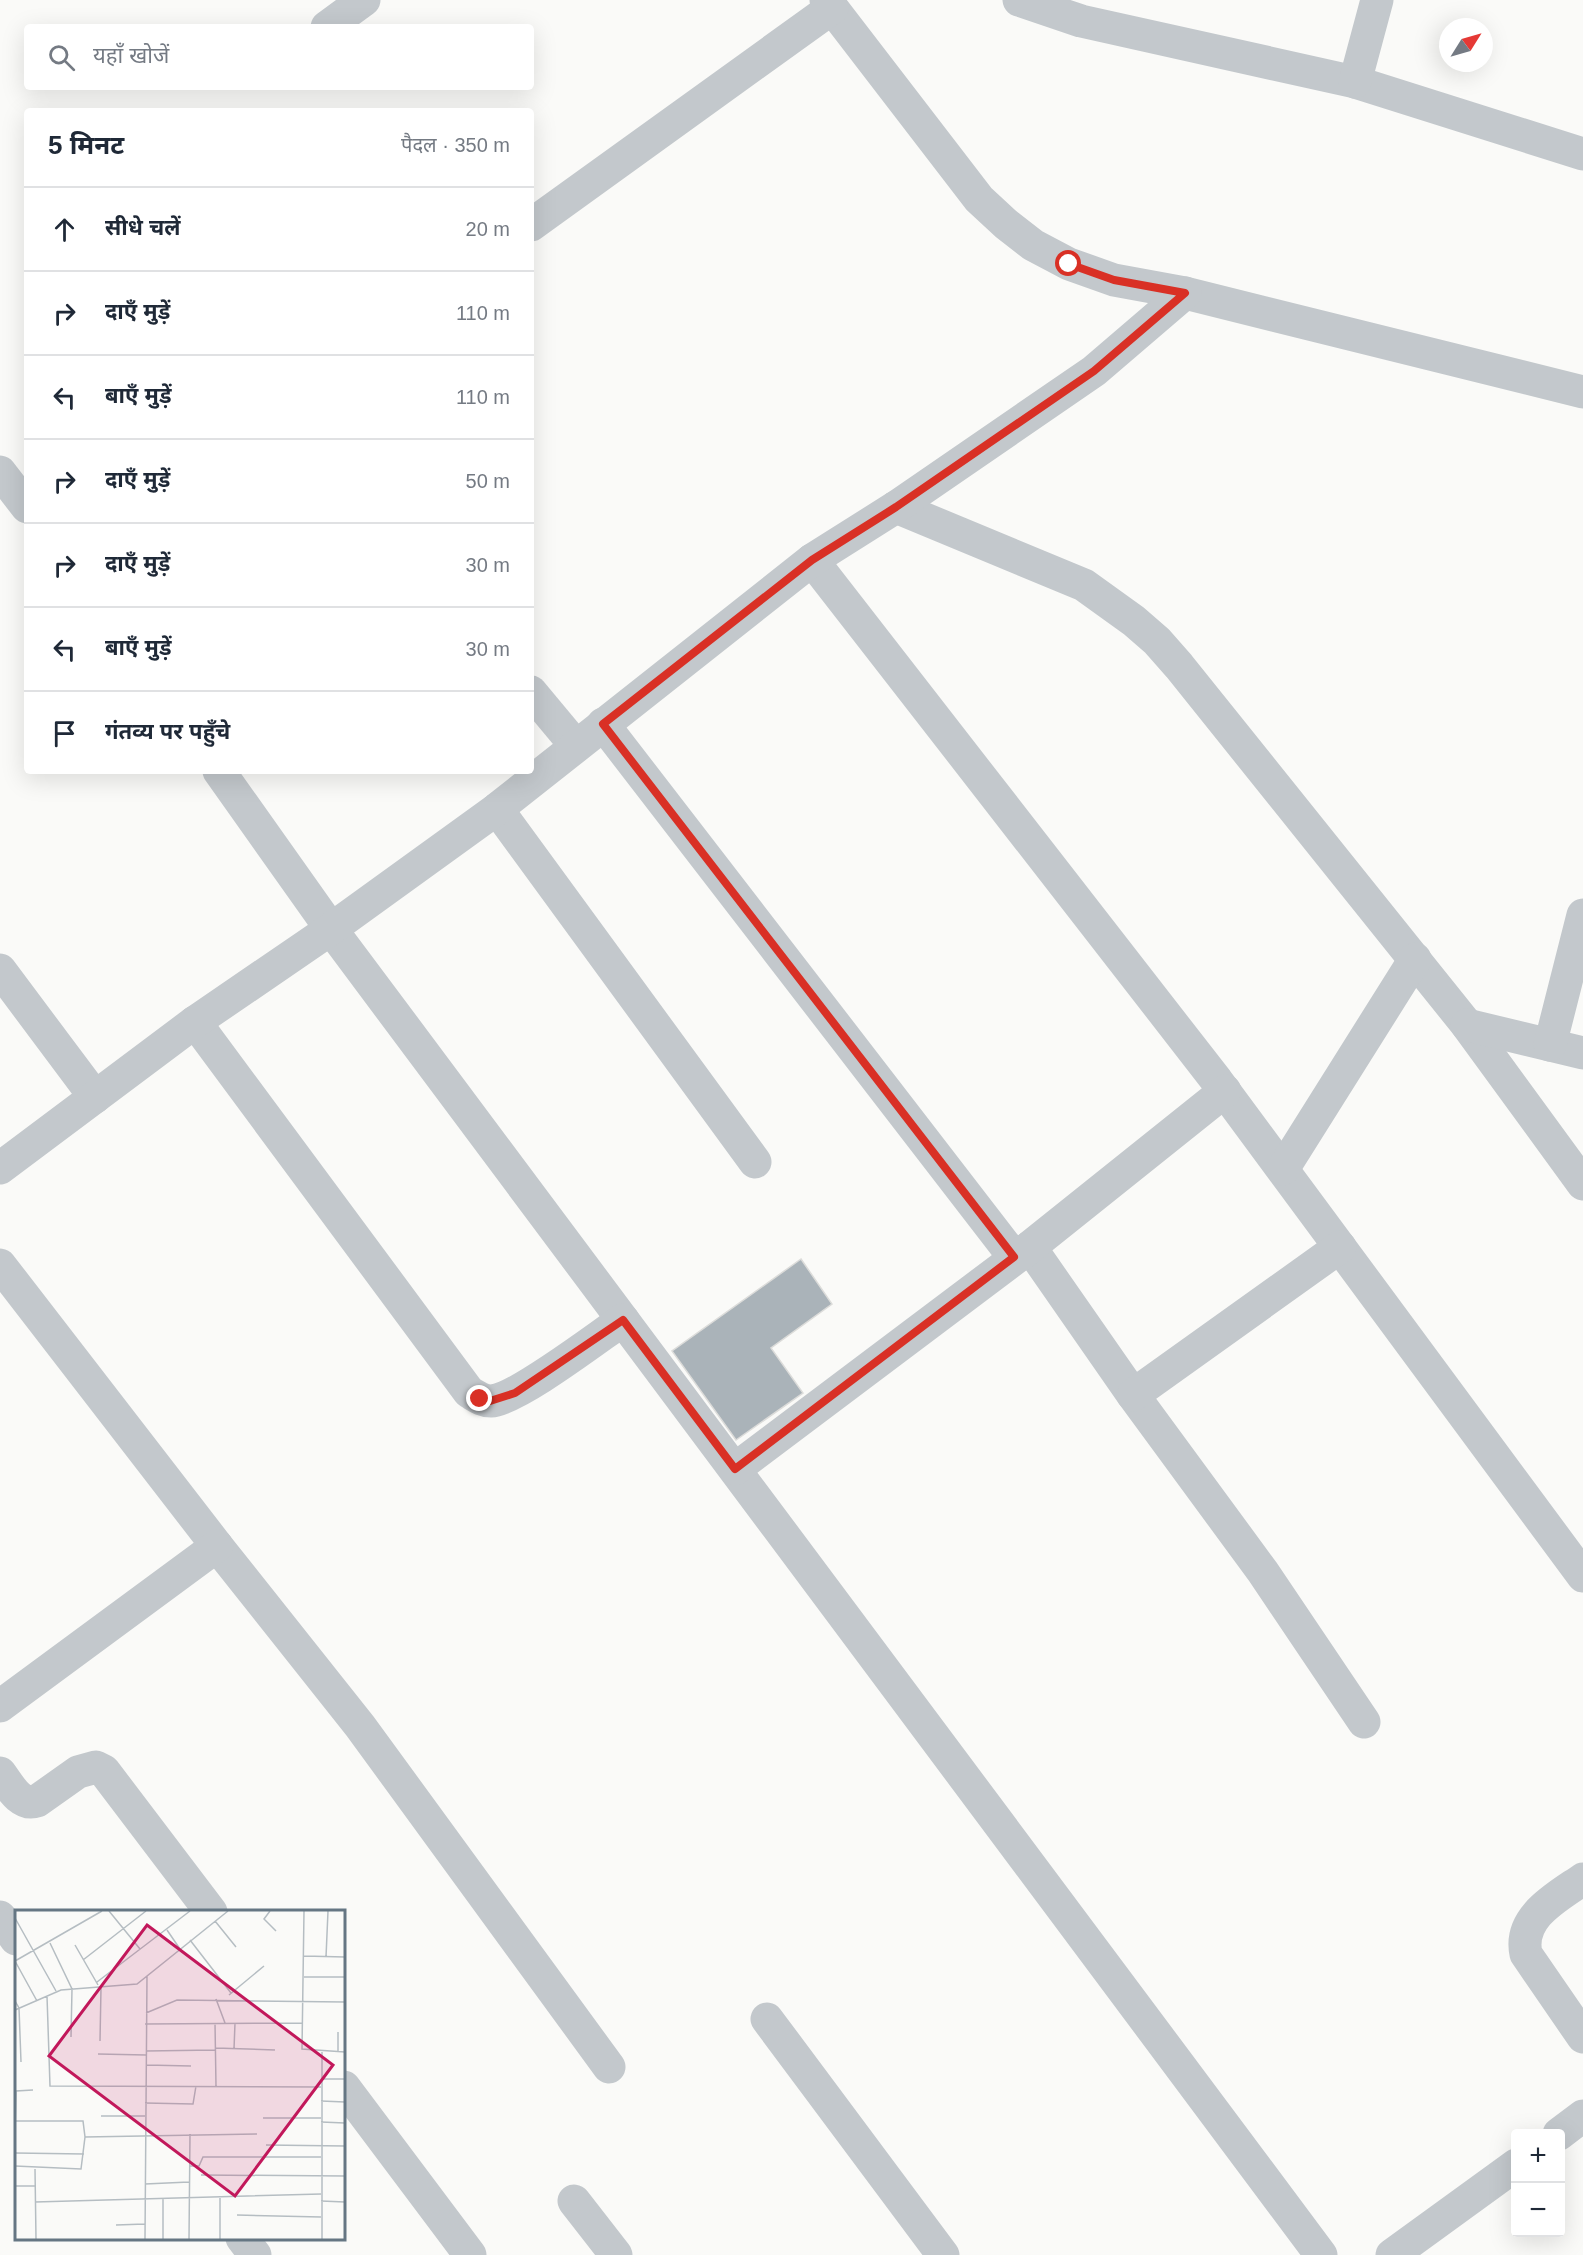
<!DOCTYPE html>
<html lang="hi">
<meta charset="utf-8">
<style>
body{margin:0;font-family:Helvetica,"Noto Sans Devanagari",sans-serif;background:#f6f6f7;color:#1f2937}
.controls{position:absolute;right:18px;bottom:18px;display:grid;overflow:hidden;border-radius:6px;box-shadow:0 6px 24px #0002}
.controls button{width:54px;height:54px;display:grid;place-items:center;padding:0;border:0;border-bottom:2px solid #e0e1e3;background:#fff;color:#1f2937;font:30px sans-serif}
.compass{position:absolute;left:1439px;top:18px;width:54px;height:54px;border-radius:50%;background:#fff;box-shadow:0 6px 24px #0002;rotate:53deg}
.stop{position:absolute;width:18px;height:18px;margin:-14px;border:4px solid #d93025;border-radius:50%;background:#fff}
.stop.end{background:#d93025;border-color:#fff;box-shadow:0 2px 6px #0008}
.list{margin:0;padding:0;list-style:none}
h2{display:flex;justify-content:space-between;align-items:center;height:78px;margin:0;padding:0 24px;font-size:26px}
h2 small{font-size:20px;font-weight:400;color:#747a83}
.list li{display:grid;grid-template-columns:39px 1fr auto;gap:18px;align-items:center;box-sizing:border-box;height:84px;padding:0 24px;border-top:2px solid #e0e1e3}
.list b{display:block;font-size:22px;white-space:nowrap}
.list em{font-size:20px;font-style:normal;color:#747a83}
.icon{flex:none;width:33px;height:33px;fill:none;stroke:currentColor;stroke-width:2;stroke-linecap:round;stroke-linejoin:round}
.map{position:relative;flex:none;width:1583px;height:2255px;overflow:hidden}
.search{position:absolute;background:#fff;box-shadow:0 6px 24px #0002;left:24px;top:24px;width:510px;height:66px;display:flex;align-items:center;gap:15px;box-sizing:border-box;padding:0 21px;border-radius:6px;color:#747a83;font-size:22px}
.panel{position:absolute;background:#fff;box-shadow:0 6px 24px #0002;left:24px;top:108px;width:510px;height:666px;border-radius:6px}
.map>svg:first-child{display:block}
.building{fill:#aab3b9;stroke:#dcdcda;stroke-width:1.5}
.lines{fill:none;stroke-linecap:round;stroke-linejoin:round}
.street{stroke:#c3c8cc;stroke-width:33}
.route{stroke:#d93025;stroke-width:8}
.inset-road{fill:none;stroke:#b5bdc2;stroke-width:1.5}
.view{fill:#c2185b;fill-opacity:0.15;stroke:#c2185b;stroke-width:3}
.inset-edge{fill:none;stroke:#657683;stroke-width:3}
</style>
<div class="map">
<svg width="1583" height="2255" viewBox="0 0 1583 2255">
<rect width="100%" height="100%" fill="#fafaf8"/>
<!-- building -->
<path class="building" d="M 801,1259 L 832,1304 L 771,1348 L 803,1393 L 736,1440 L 672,1351 Z"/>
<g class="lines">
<!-- street -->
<g class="street">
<path d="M 826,0 L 979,199 L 1006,224 L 1033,245 L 1069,264 L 1114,280 L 1185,293 L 1583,392"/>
<path d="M 1019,0 L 1081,21 L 1355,82 L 1583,154"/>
<path d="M 327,27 L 364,0"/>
<path d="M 1355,82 L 1377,0"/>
<path d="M 531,225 L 832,8"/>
<path d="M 0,472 L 27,507"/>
<path d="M 896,507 L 1084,585 L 1134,621 L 1157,641 L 1179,666 L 1467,1025 L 1583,1184"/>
<path d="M 812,560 L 1217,1081 L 1583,1576"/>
<path d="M 531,692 L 576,746"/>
<path d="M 603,724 L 1014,1257"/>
<path d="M 219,771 L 331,929 L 1321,2255"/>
<path d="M 497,809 L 755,1162"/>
<path d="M 0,970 L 95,1097"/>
<path d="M 195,1022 L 469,1392 C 476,1396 482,1401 491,1401 C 516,1400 598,1337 623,1320"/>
<path d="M 1467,1025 L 1583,1053"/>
<path d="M 1550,1045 L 1583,915"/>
<path d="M 0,1168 L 195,1022 L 331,929 L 497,809 L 812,560 L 896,507 L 1094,371 L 1185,293"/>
<path d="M 1283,1169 L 1415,959"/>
<path d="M 1030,1247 L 1133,1395 L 1263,1572 L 1364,1722"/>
<path d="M 0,1265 L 217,1546 L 360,1726 L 609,2067"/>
<path d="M 1133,1395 L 1340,1247"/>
<path d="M 735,1469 L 1030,1247 L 1225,1091"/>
<path d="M 0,1706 L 217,1546"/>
<path d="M 0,1773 C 9,1785 20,1807 37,1801 L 78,1772 L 96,1767 L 104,1771 L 211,1912"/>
<path d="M 1583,1879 C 1557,1897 1518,1917 1526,1954 L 1583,2037"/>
<path d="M 0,1917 L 16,1939"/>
<path d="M 767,2019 L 943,2255"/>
<path d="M 344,2087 L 470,2255"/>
<path d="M 1559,2134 L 1583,2116"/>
<path d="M 574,2201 L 616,2255"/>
<path d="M 242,2238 L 255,2255"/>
<path d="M 1392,2255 L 1516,2165"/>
</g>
</g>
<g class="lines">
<!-- route -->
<path class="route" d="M 480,1399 L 490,1401 L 515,1393 L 623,1320 L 735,1469 L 1014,1257 L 603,724 L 812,560 L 896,507 L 1094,371 L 1185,293 L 1114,280 L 1069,264"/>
</g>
<!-- overview -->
<g transform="translate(15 1910)">
<rect width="330" height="330" fill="#fafaf8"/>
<path class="inset-road" d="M 94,1 L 125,39M 255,1 L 249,9 L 261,21M 289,1 L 287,139 L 330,142M 0,8 L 41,81M 200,11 L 221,37M 152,20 L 165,39M 175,30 L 216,83M 35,33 L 57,79 L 56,127M 60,35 L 83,75M 289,46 L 330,47M 311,47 L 313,1M 68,50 L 131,1M 0,51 L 87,1M 0,51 L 22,91M 289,67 L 330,67M 82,72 L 175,1M 214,85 L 249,56M 32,86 L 35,176 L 306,177M 201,89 L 210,113M 0,91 L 4,98 L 6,152M 0,100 L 46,80 L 122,74 L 213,1M 131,103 L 162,90 L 330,92M 200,113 L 201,176M 130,114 L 288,113M 85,131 L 86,78M 200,138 L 260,140M 219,139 L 220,113M 131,141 L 200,140M 307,142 L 307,329M 323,142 L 323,122M 83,144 L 131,145M 131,155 L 176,156M 306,169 L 330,169M 306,191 L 330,192M 130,193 L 178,194 L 181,176M 86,206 L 130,206M 248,208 L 306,208M 306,212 L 330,213M 0,222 L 1,181 L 18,180M 70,227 L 242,224M 251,235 L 330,236M 0,243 L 69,244M 0,256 L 66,259 L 70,227 L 68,211 L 0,211M 174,256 L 184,256 L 188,247 L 306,247M 20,259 L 21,329M 186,265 L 330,266M 130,274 L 174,272M 0,276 L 20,276M 205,288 L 205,329M 306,291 L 330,292M 20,292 L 306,284M 222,305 L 306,307M 101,315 L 130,314M 130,329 L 132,66M 148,329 L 148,288M 174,329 L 175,224"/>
<path class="view" d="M 132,15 L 318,155 L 220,286 L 34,146 Z"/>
<rect width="330" height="330" class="inset-edge"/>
</g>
</svg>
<div class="controls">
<button>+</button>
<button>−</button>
</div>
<svg class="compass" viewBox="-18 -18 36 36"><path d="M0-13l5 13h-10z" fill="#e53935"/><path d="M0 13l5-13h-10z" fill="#747a83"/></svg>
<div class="stop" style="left:1069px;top:264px"></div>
<div class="stop end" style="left:480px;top:1399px"></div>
<div class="search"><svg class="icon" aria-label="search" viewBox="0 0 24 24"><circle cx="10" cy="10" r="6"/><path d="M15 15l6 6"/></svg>यहाँ खोजें</div>
<section class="panel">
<h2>5 मिनट<small>पैदल · 350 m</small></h2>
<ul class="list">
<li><svg class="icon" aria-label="ahead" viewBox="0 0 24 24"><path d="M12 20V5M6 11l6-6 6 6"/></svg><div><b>सीधे चलें</b></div><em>20 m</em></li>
<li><svg class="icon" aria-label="right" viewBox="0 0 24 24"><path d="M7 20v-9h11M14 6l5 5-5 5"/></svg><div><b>दाएँ मुड़ें</b></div><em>110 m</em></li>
<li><svg class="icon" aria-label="left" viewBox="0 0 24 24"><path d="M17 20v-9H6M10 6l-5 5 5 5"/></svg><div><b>बाएँ मुड़ें</b></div><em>110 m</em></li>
<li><svg class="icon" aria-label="right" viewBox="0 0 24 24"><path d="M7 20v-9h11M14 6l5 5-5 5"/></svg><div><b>दाएँ मुड़ें</b></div><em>50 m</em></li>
<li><svg class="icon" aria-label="right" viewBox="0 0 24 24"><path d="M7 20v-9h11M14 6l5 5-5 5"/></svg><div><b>दाएँ मुड़ें</b></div><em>30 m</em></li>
<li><svg class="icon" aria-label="left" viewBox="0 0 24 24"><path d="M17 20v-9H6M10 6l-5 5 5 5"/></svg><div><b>बाएँ मुड़ें</b></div><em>30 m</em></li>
<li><svg class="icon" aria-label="arrive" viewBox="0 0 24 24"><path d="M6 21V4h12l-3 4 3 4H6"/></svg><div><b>गंतव्य पर पहुँचे</b></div></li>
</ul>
</section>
</div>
